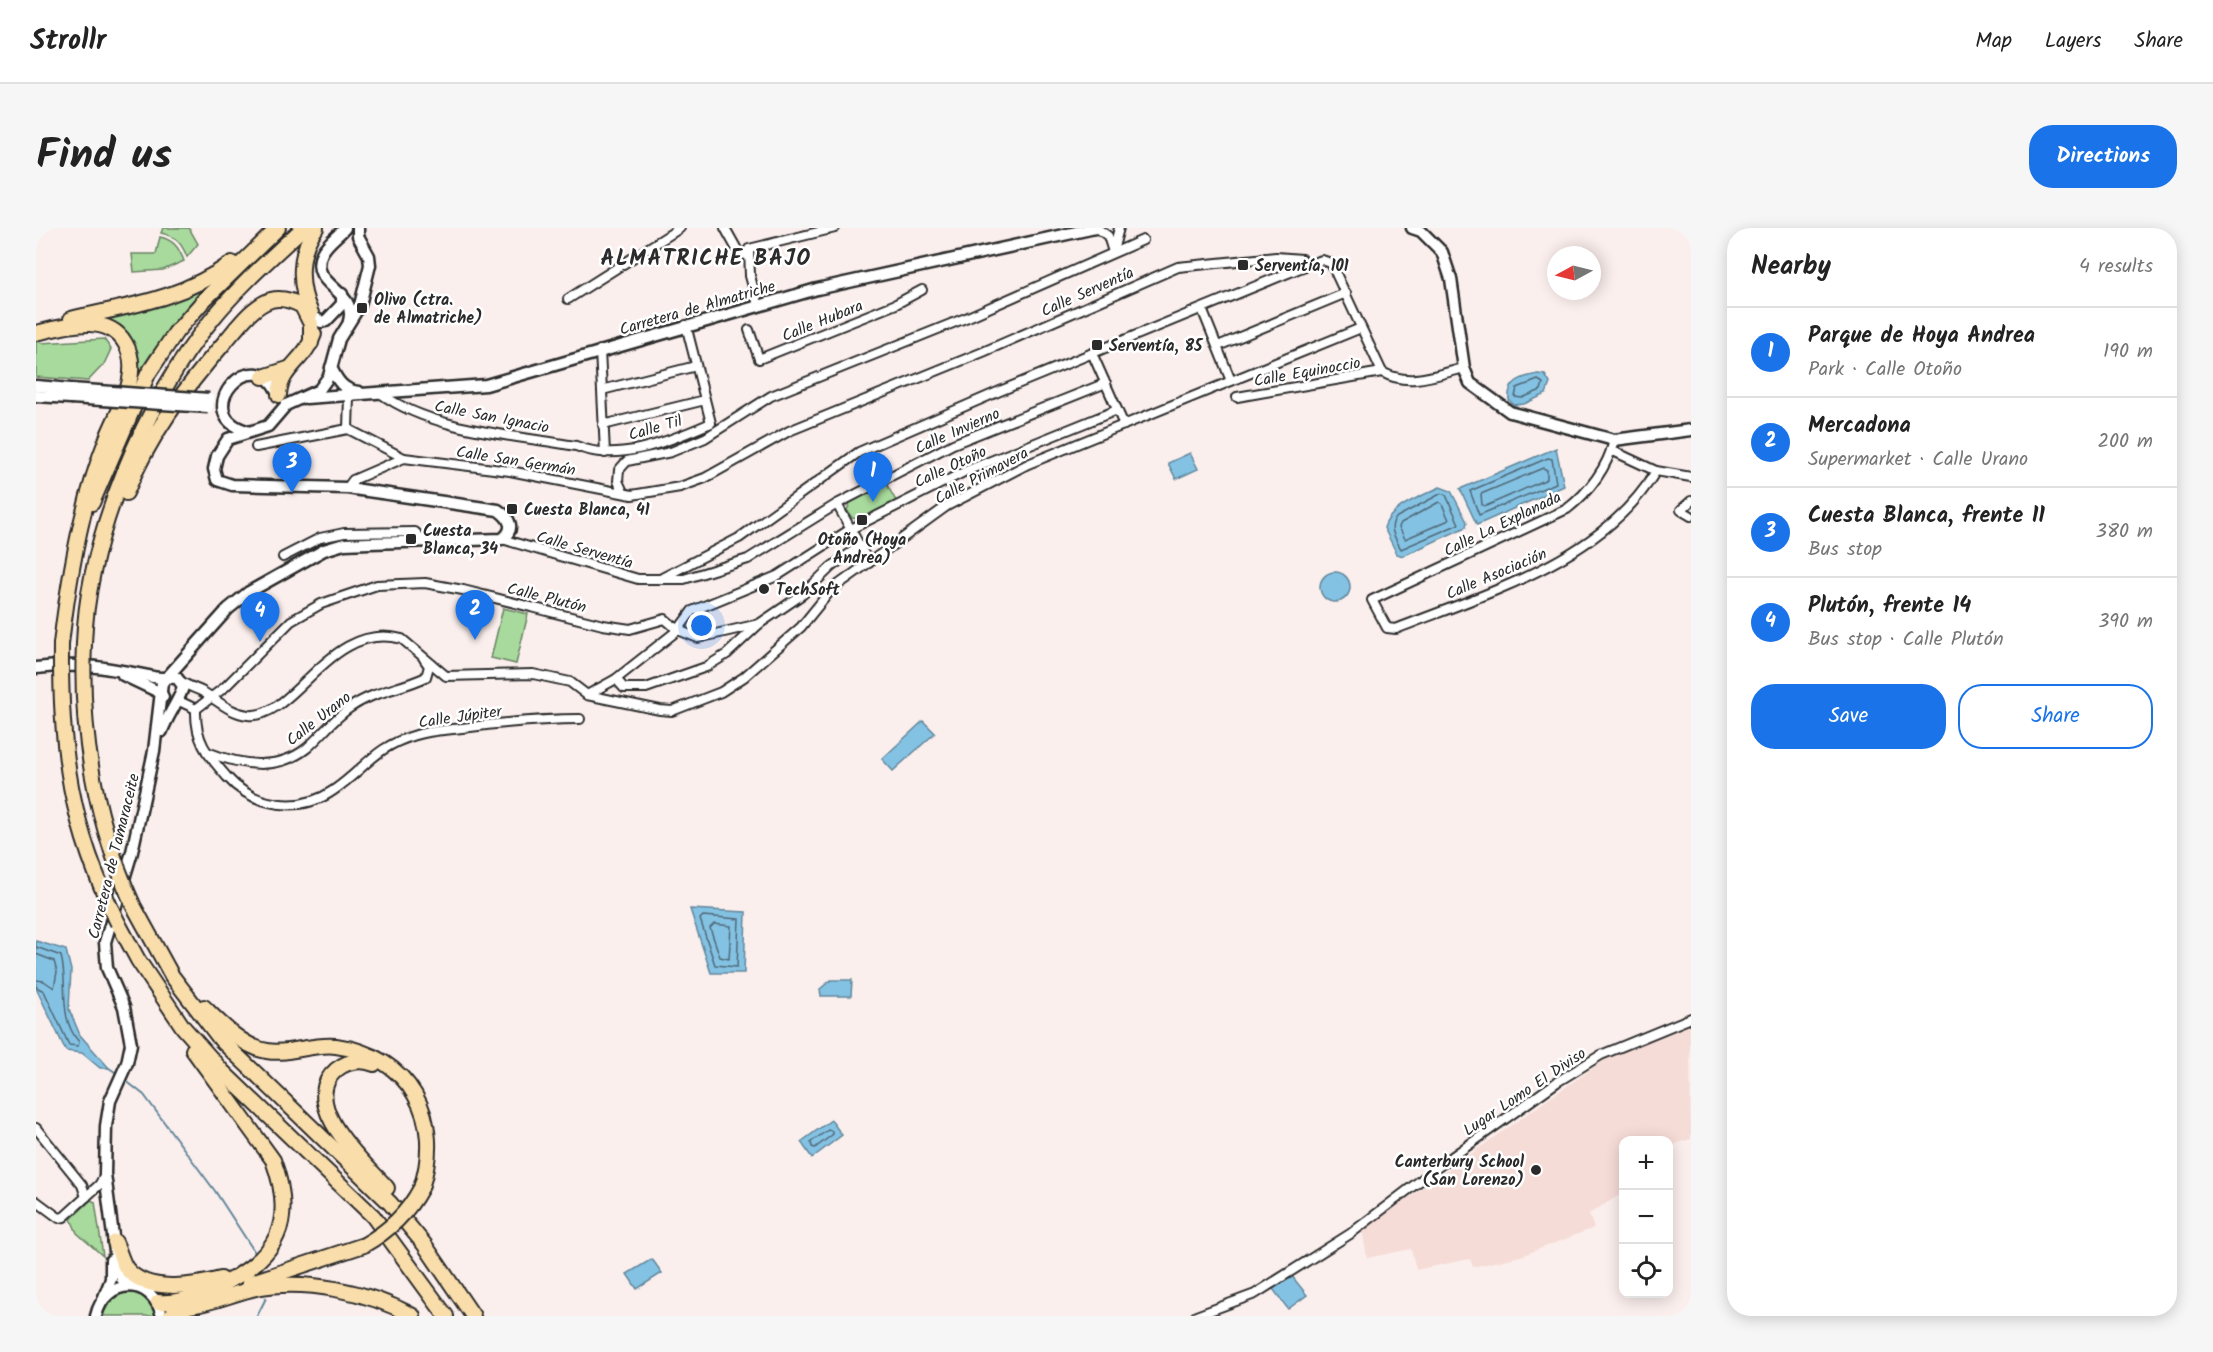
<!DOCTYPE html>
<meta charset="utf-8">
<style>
body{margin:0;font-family:Kalam,sans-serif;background:#f6f6f6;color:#222}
.controls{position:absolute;right:18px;bottom:18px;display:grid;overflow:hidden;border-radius:12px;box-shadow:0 3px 15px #0003}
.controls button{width:54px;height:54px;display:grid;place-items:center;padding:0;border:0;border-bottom:2px solid #e0e0e0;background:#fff;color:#222;font:30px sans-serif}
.compass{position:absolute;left:1511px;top:18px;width:54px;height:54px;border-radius:50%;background:#fff;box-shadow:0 3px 15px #0003;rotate:263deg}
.you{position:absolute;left:666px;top:398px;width:21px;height:21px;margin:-15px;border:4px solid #fff;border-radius:50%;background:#1a73e8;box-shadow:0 0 0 9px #1a73e833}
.badge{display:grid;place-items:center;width:39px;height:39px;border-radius:50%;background:#1a73e8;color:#fff;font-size:20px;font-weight:700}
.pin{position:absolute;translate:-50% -50px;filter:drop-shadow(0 2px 3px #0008)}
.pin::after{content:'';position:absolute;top:32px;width:21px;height:18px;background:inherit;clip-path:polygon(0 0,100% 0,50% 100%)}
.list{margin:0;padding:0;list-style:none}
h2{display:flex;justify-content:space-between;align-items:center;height:78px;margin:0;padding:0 24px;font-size:26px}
h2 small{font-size:20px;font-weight:400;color:#767676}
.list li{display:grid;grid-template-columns:39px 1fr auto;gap:18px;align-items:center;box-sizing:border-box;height:90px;padding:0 24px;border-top:2px solid #e0e0e0}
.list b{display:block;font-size:22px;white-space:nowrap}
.list p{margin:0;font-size:20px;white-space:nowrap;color:#767676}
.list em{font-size:20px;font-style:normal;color:#767676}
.actions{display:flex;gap:12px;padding:18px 24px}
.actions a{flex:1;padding:14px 0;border:2px solid #1a73e8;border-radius:24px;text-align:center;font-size:21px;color:#1a73e8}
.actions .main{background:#1a73e8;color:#fff}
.icon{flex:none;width:33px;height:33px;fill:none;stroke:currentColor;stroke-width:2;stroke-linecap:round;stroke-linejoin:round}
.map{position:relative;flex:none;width:1655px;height:1088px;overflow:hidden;border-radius:24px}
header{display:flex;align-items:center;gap:36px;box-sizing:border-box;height:84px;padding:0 30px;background:#fff;border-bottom:2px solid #e0e0e0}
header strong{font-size:28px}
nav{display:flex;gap:33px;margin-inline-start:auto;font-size:21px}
.intro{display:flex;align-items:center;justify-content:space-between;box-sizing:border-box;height:144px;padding:0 36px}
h1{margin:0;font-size:42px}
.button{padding:15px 27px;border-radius:24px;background:#1a73e8;color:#fff;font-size:21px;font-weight:700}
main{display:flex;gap:36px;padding:0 36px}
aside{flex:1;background:#fff;border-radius:24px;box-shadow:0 3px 15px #0003}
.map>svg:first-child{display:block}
.built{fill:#f6dcd7}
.green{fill:#a7da9c;stroke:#698264;stroke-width:1.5}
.water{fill:#84c2e4;stroke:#60869a;stroke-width:1.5}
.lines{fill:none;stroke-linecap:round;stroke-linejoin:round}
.shore{stroke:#4f6775;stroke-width:1.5}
.stream{stroke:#60869a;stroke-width:2}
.street-casing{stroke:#2b2b2b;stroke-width:12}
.secondary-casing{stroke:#2b2b2b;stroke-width:15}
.highway-casing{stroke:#2b2b2b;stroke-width:18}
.street{stroke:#fff;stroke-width:8}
.secondary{stroke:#fff;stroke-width:10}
.highway{stroke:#f9deab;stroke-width:14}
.secondary-bridge-casing{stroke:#2b2b2b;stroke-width:15;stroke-linecap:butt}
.highway-bridge-casing{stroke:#2b2b2b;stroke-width:18;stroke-linecap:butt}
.secondary-bridge{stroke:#fff;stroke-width:10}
.highway-bridge{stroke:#f9deab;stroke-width:14}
.poi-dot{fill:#2b2b2b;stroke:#fff;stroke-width:2}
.labels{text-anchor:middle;stroke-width:5;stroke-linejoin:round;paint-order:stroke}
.poi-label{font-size:16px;font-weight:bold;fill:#2b2b2b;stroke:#fff;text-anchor:start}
.street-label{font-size:16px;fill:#2b2b2b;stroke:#fff}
.district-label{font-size:22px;font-weight:bold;letter-spacing:1.5px;fill:#2b2b2b;stroke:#fff}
</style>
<header>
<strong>Strollr</strong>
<nav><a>Map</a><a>Layers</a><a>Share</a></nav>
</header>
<div class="intro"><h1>Find us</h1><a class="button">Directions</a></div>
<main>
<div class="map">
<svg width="1655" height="1088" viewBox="0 0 1655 1088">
<rect width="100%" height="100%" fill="#fbefed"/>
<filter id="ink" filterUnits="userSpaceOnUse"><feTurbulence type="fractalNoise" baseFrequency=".0167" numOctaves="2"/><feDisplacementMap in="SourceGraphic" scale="12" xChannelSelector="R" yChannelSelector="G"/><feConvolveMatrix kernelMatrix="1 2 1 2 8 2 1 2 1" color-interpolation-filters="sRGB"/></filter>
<g filter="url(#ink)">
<!-- built -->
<path class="built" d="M 1654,797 L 1655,911 L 1633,918 L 1632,912 L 1588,912 L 1587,965 L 1553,986 L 1558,1000 L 1485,1028 L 1437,1039 L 1434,1031 L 1380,1042 L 1375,1021 L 1331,1030 L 1326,1002 L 1568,832 Z"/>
<!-- green -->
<g class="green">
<path d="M 127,0 L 153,0 L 162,16 L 151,29 C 146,16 140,8 125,5 Z"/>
<path d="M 124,9 C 138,12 143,20 148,33 L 127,42 L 98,44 L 96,26 L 120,26 Z"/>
<path d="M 169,58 L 115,126 L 99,151 L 97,118 L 56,92 Z"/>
<path d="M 0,111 L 5,115 L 68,111 L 75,121 L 68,136 L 52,153 L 0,149 Z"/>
<path d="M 850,255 L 860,273 L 824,291 L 816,290 L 811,282 L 814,275 Z"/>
<path d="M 467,380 L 492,386 L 480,436 L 455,430 Z"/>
<path d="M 55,972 L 59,974 L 67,1028 L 41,1005 L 35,991 Z"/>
<path d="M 89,1064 C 105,1064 117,1071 120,1088 L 66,1088 L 73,1073 Z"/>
</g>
<!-- water -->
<g class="water">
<path d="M 1502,146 L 1509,147 L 1514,155 L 1510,166 L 1488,176 L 1478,177 L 1473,172 C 1471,153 1486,149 1502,146 Z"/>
<path d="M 1520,220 L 1528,258 L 1441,297 L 1424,261 Z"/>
<path d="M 1154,225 L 1162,241 L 1140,251 L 1132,235 Z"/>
<path d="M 1404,259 L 1415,263 L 1431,294 L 1430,299 L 1367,328 L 1361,326 L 1348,300 C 1354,278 1385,269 1404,259 Z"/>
<circle cx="1299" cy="359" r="15"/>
<path d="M 887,493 L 899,505 L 857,543 L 846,531 Z"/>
<path d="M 654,681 L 710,684 L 708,745 L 675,745 Z"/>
<path d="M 0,713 L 30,722 L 35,742 L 33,781 L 44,807 L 73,840 L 64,840 L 46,825 L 30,823 L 0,760 Z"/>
<path d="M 795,752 L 816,752 L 815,768 L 785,768 L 784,761 Z"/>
<path d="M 795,892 L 806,907 L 776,930 L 765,914 Z"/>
<path d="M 616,1031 L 626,1045 L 601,1061 L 591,1046 Z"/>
<path d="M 1255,1047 L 1271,1067 L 1252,1081 L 1237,1061 Z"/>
</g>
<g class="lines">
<!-- shore -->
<g class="shore">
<path d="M 1502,152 L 1507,155 L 1505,162 L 1486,170 L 1479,169 L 1481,160 Z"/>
<path d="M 1512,230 L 1516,231 L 1520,255 L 1443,287 L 1434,263 Z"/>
<path d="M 1507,240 L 1511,242 L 1511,251 L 1450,278 L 1446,277 L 1445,266 Z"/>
<path d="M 1406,265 L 1410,267 L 1423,296 L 1365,321 C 1359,310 1351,299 1361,289 Z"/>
<path d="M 1403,274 L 1406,276 L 1413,292 L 1369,311 L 1363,299 L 1365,295 Z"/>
<path d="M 667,688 L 703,691 L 701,739 L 679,737 L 664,691 Z"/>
<path d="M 678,696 L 695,698 L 693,731 L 684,729 L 674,700 Z"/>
<path d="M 0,719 L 25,728 C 33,758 21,788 43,814 L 42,818 L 33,817 L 8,763 L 0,759"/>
<path d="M 0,726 L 18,733 L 21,744 L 18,760 L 8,753 L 0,752"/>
<path d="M 792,902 L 796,903 L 796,907 L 779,920 L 776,919 L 775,914 Z"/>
</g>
<!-- stream -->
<g class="stream">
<path d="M 73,840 L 82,846"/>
<path d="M 89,852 L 108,867 L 179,963 L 218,1023"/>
<path d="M 221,1088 L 230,1070"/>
</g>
<!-- street casing -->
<g class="street-casing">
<g id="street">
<path d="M 689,0 L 703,25 L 713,28"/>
<path d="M 1061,0 L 1072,8 L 1077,24"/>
<path d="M 1077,23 L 1083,0"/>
<path d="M 1269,38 L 1286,32 L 1295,35 L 1346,144 C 1372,159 1400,147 1428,140"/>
<path d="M 532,71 L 644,0"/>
<path d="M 722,77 L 714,48 L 713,21 L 799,0"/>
<path d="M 1166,81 L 1195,153"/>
<path d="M 713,102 L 723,131 L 860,76 L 886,62"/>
<path d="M 1182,118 L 1310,65"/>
<path d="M 564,122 L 569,225"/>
<path d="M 1056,125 L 1088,197"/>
<path d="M 566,162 L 660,138"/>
<path d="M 344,165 C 396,203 477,207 540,218 C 583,236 635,212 675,195 L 650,97"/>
<path d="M 1201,169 L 1346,144"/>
<path d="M 567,197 L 669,172"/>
<path d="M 312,201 L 368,230"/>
<path d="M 312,201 L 313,168"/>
<path d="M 1578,212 C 1572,239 1553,264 1531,281 L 1336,372 L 1351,400 L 1360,401 C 1451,365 1567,332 1620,243"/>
<path d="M 220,219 L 312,201"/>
<path d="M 1575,222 L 1620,243 L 1655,249"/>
<path d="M 311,260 L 317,252 L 368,230 L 474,243 L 596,267 L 644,259 L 669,250 L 753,203 L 947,124 L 1142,39 L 1240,29 L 1266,31 L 1269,38 L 964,163 L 823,224 L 703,310 L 624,351"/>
<path d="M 587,264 L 582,253 L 583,242 L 591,233 L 635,224 L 669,210 L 735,168 L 932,89 L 1107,12"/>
<path d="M 1655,273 L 1645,282 L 1655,288"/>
<path d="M 801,276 L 833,335"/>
<path d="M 466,311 L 602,351 L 648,351 L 712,331 L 801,276 L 917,216 L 1070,155"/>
<path d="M 247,329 L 284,310 L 308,305 L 379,304 L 389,314"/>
<path d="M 580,451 L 588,460 L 610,460 L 670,439 L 691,426 L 723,396 L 767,366 L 795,339 L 824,318"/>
<path d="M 146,454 C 153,459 160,460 167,464 C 181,472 194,485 212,487 C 259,492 294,391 366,411 L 410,448 L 497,446 L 534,454 L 551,467 L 624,482 L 636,483 L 685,464 L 708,449 L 765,399 L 795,362 L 911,278 L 992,236 L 1325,100"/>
<path d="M 551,467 L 580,451 L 642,402 L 656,383 L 741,348 L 813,302 L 930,243 L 1081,182"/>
<path d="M 141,472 L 160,481"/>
<path d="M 160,481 L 189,459 L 255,393 L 285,376 L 341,357 L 389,355 L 427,362 L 567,397 L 594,401 L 629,391 L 642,402 L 662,410 L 723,396"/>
<path d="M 160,481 C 159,513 171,526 191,549 C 218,579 264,586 298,562 C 330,540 338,519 380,507 C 395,502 411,502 426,500 C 465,495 504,491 544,491"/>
<path d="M 171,524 C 204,537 241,544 271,520 C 286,507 298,490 315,479 C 338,463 365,461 390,449 L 393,438 L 388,431"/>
<path d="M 0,900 L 46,957 L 50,969"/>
<path d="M 0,973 L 23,990 L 28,989 L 63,957 L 69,947"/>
<path d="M 1160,1088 L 1219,1066 L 1314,1006 L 1406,936 L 1521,854 L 1565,827 L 1655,790"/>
</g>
</g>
<!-- secondary casing -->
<g class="secondary-casing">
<g id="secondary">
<path d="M 309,0 C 302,8 291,15 286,25 C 271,58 322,61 313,93"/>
<path d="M 1376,0 L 1385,3 L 1406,24 L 1415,51 L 1428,140 L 1434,155 L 1474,184 L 1578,212 L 1655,202"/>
<path d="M 277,88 L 285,94 L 290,93 L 306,76 L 306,66"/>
<path d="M 295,139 C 301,153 308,163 323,164"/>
<path d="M 0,158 L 35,161"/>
<path d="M 0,168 L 35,170"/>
<path d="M 270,170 L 450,157 L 781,61 L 1059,0"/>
<path d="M 211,203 C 151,186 220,108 243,168"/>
<path d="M 0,440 C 48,434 72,440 117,449 C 125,451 133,449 141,450 L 147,458 C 147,466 130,490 126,503"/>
<path d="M 87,447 L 125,465 L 127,469"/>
<path d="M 95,1058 L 86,1051 L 81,1039 L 69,946 L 70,898 L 74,873 L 91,835 L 95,816 L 88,779 L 71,740 L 69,714 L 96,624 L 118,523 L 126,455 L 192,381 L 213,364 L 288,322 L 308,316 L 333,315 L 466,311 C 480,301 474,290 462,282 L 311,260 L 196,257 L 181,252 L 178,241 L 181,228 L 192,211 L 232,198 L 250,177 L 283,162 L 293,148 L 303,111 L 324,77 L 334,37 L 333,28 L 322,8 L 322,0"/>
<path d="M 68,1069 L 75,1051 L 75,1032"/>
<path d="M 60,1088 C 69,1049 117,1048 126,1088"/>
</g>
</g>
<!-- highway casing -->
<g class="highway-casing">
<g id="highway">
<path d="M 275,85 C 262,58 262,24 280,0"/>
<path d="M 35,91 C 96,77 143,72 196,35"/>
<path d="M 0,105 C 27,99 71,84 89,115 C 107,145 82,182 71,210 C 46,273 33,348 25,416"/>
<path d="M 227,149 L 252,141"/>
<path d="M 243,167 C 244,140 270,132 278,106"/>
<path d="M 90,265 C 113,208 148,161 188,115 C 201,100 216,78 235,72 C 246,69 257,73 266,78 L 275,96 L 275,115"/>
<path d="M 56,275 L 112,146 L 140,104 L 169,71 L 242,0"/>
<path d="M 48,415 C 52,307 109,173 177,90 C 204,57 236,29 267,0"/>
<path d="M 97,677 L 136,748 L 185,812 L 354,975 L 388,1016 L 437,1088"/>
<path d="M 82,695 L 102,732 L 147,799 L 186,843 L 337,988 L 410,1088"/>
<path d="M 168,779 C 185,796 207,819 231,823 C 254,827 277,815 300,818 C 374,828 408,891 385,960"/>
<path d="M 338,836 C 324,831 311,833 300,842 C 261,876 329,935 351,960"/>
<path d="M 79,1014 C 83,1022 85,1032 90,1040 C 110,1066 158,1058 185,1051"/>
<path d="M 213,1055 L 328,1017"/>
<path d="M 122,1074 C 143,1076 166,1066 185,1057 C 242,1029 260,994 237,932 L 157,822"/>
<path d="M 153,1078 C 176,1075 198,1065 220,1060 C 269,1050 334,1064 377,1088"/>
<path d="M 134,1088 L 158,1075"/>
</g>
</g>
<!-- street -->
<use href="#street" class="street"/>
<!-- secondary -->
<use href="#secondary" class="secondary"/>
<!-- highway -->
<use href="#highway" class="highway"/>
<!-- secondary-bridge casing -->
<g class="secondary-bridge-casing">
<g id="secondary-bridge">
<path d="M 35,161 L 173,171"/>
<path d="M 35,170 L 172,179"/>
</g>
</g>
<!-- highway-bridge casing -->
<g class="highway-bridge-casing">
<g id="highway-bridge">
<path d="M 48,415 C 44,507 59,593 97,677"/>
<path d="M 25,416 C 24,522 34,599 82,695"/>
<path d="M 328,1017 C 353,1003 371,986 385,960"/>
</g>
</g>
<!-- secondary-bridge -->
<use href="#secondary-bridge" class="secondary-bridge"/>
<!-- highway-bridge -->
<use href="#highway-bridge" class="highway-bridge"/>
</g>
</g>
<!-- markers -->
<g class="poi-dot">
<rect x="1201" y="31" width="12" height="12" rx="3"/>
<rect x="320" y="74" width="12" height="12" rx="3"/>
<rect x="1055" y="111" width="12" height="12" rx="3"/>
<rect x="470" y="275" width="12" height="12" rx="3"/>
<rect x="820" y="286" width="12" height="12" rx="3"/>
<rect x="369" y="305" width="12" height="12" rx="3"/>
<circle cx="728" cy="361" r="6"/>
<circle cx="1500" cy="942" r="6"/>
</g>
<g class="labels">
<!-- poi labels -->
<g class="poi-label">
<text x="1219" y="43">Serventía, 101</text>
<text x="338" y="77">Olivo (ctra.<tspan x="338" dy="18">de Almatriche)</tspan></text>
<text x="1073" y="123">Serventía, 85</text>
<text x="488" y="287">Cuesta Blanca, 41</text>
<text x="387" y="308">Cuesta<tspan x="387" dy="18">Blanca, 34</tspan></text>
<text x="826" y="317" text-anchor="middle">Otoño (Hoya<tspan x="826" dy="18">Andrea)</tspan></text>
<text x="740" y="367">TechSoft</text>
<text x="1488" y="939" text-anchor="end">Canterbury School<tspan x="1488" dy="18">(San Lorenzo)</tspan></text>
</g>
<!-- street labels -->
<g class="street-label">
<text transform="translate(1051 63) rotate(-24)" y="6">Calle Serventía</text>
<text transform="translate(661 79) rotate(-16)" y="6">Carretera de Almatriche</text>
<text transform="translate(786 92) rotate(-22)" y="6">Calle Hubara</text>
<text transform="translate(1271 143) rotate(-10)" y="6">Calle Equinoccio</text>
<text transform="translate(456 188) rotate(11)" y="6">Calle San Ignacio</text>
<text transform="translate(619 199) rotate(-16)" y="6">Calle Til</text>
<text transform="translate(921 202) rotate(-24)" y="6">Calle Invierno</text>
<text transform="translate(480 232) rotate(9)" y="6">Calle San Germán</text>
<text transform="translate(914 238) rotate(-25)" y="6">Calle Otoño</text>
<text transform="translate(945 247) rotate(-28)" y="6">Calle Primavera</text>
<text transform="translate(1466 295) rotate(-26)" y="6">Calle La Explanada</text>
<text transform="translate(549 321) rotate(16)" y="6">Calle Serventía</text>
<text transform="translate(1460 345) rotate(-23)" y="6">Calle Asociación</text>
<text transform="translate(511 369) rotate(14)" y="6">Calle Plutón</text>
<text transform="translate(424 488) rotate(-8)" y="6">Calle Júpiter</text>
<text transform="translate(282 490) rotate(-38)" y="6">Calle Urano</text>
<text transform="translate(77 628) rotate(-76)" y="6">Carretera de Tamaraceite</text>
<text transform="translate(1488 863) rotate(-34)" y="6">Lugar Lomo El Diviso</text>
</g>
<!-- district labels -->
<g class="district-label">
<text x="670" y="37">ALMATRICHE BAJO</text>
</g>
</g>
</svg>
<div class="controls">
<button>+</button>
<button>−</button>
<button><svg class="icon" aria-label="locate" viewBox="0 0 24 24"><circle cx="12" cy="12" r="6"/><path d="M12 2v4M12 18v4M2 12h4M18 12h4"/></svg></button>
</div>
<svg class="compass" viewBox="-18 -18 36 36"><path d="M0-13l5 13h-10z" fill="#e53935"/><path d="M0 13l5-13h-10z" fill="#767676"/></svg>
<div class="you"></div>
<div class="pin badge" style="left:837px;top:274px">1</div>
<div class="pin badge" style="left:439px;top:412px">2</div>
<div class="pin badge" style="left:256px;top:265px">3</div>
<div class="pin badge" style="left:224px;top:414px">4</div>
</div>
<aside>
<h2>Nearby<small>4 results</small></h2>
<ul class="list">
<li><span class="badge">1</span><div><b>Parque de Hoya Andrea</b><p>Park · Calle Otoño</p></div><em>190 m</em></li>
<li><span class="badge">2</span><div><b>Mercadona</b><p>Supermarket · Calle Urano</p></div><em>200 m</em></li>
<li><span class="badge">3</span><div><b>Cuesta Blanca, frente 11</b><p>Bus stop</p></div><em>380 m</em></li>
<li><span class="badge">4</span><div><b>Plutón, frente 14</b><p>Bus stop · Calle Plutón</p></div><em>390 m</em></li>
</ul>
<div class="actions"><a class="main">Save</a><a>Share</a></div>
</aside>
</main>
